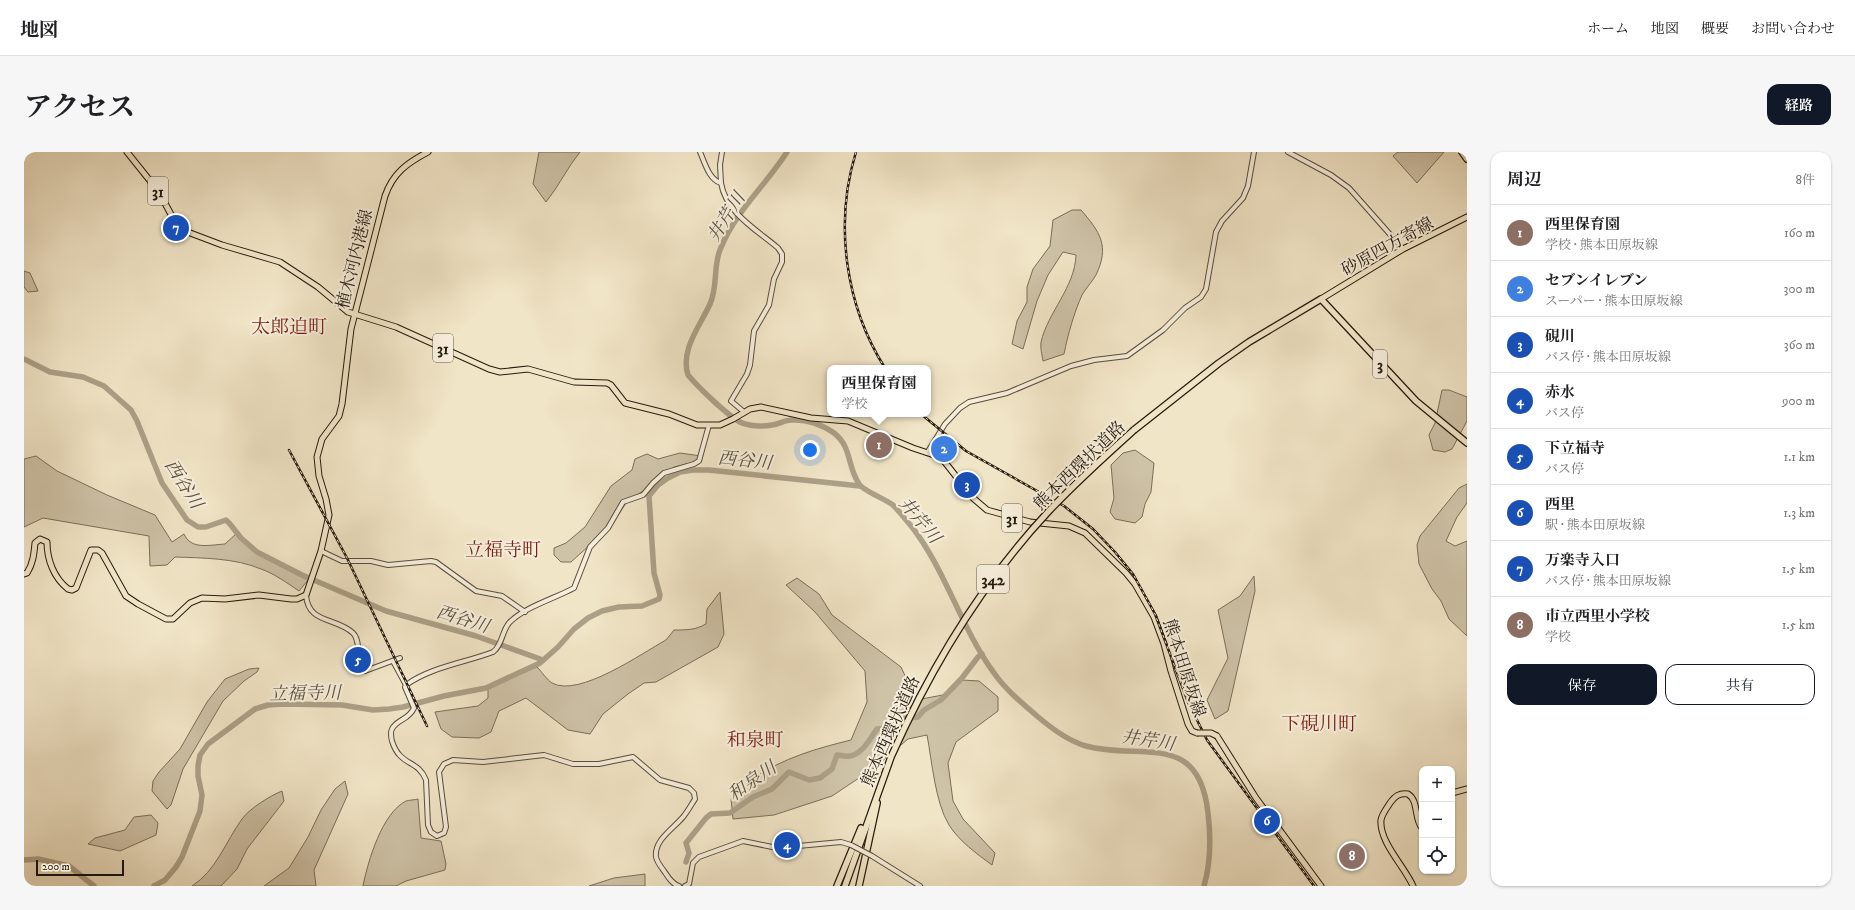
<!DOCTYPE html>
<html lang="ja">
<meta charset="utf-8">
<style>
body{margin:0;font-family:"IM FELL DW Pica","Noto Serif JP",serif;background:#f6f6f6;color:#202124}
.controls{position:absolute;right:12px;bottom:12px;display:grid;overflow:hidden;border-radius:8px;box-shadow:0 1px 3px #0004}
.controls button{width:36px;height:36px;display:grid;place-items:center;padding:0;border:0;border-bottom:1px solid #e0e0e0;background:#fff;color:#202124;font:20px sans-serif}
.scale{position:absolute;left:12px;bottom:10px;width:88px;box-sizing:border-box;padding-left:4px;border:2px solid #251a0d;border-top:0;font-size:11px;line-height:14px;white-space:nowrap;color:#251a0d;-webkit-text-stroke:3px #f6eedb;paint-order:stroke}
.you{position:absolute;left:786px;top:298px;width:14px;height:14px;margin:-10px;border:3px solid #fff;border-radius:50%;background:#1a73e8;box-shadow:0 0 0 6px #1a73e833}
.badge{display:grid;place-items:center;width:26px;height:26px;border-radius:50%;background:#111827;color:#fff;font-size:13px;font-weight:700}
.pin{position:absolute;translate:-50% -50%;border:2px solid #fff;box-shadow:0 1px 4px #0006}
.popup{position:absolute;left:803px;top:213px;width:104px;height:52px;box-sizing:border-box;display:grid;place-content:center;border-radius:8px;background:#fff;filter:drop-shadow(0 1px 3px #0005);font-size:13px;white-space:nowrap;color:#757577}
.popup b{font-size:15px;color:#202124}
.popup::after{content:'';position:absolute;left:50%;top:100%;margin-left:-8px;border:8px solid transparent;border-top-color:#fff}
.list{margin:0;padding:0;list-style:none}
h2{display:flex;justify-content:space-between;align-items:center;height:52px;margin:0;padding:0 16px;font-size:17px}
h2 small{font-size:13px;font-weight:400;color:#757577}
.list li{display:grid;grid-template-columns:26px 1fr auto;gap:12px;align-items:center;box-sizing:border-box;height:56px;padding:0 16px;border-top:1px solid #e0e0e0}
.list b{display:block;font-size:15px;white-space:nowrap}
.list p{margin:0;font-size:13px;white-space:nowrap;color:#757577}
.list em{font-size:13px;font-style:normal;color:#757577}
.actions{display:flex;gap:8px;padding:12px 16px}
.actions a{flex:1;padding:9px 0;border:1px solid #111827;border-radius:12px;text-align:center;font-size:14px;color:#111827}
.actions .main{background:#111827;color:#fff}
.icon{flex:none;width:22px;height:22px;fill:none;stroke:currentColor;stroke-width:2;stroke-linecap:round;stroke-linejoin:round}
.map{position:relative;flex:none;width:1443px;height:734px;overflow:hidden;border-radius:12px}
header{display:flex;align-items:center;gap:24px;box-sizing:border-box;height:56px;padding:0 20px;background:#fff;border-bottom:1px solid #e0e0e0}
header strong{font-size:19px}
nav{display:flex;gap:22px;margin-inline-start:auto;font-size:14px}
.intro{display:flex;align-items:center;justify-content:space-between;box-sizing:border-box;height:96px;padding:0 24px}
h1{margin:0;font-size:28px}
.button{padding:10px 18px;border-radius:12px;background:#111827;color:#fff;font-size:14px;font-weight:700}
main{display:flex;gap:24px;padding:0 24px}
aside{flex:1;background:#fff;border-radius:12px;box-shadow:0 1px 3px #0004}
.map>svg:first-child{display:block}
.green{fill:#cec2a7;stroke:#7a6e5a}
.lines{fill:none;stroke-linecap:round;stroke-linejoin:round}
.river{stroke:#aca088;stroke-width:5.5}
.minor-casing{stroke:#584d3c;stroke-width:6}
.major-casing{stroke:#251a0d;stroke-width:7}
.highway-casing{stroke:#251a0d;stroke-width:8}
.minor{stroke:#f6eedb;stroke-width:4}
.major{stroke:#f1e5c7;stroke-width:5}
.highway{stroke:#f1e5c7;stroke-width:5.5}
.rail-casing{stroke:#251a0d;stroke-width:2.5}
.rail{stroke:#f6eedb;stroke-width:1;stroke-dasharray:3;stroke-linecap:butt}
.minor-bridge-casing{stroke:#584d3c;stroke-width:6;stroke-linecap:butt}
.major-bridge-casing{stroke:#251a0d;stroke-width:7;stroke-linecap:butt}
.highway-bridge-casing{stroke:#251a0d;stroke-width:8;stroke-linecap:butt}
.minor-bridge{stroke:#f6eedb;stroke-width:4}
.major-bridge{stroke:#f1e5c7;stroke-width:5}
.highway-bridge{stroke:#f1e5c7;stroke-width:5.5}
.labels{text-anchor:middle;stroke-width:4;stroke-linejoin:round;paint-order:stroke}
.shield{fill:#f6eedb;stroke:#645a4b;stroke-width:1}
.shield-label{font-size:16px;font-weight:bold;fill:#251a0d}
.street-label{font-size:17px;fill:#251a0d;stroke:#f6eedb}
.water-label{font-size:18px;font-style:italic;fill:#5b503e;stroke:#f6eedb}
.quarter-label{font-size:19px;fill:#7a1f14;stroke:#f6eedb}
</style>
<header>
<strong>地図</strong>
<nav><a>ホーム</a><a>地図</a><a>概要</a><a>お問い合わせ</a></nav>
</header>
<div class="intro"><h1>アクセス</h1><a class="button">経路</a></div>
<main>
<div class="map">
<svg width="1443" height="734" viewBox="0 0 1443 734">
<rect width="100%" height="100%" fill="#f1e5c7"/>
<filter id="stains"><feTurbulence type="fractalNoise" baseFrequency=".005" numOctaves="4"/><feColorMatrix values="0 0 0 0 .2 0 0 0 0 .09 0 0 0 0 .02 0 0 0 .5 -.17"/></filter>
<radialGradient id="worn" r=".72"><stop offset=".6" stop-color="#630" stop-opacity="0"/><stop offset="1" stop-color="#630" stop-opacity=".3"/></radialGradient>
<!-- green -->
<g class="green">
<path d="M 515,0 L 556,0 C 543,16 535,34 522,50 L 509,32 Z"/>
<path d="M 1374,0 L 1420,0 L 1393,31 L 1369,4 Z"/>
<path d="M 1048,58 L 1057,58 C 1076,80 1086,94 1072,123 C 1068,130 1062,136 1058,143 C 1050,161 1044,182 1040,202 L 1019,209 C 1018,203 1016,195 1017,190 C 1024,160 1051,135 1052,103 L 1039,100 L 1024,123 L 1013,149 L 999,197 L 988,192 L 993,169 L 1003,150 L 1003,135 L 1009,117 L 1026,94 L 1029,68 Z"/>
<path d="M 0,119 L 6,121 L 14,139 L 4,140 L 0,135 Z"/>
<path d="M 1418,238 L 1425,238 L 1443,245 L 1443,269 L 1428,297 L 1421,300 L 1409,298 L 1405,283 L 1411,271 Z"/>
<path d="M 1111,298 L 1130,311 L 1127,340 L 1121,352 L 1118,365 L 1111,371 L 1091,367 L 1086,360 L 1090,346 L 1087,313 L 1099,301 Z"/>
<path d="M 656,301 L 677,304 L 675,309 L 650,315 L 623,337 L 604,348 L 587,374 L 547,410 L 537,410 L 530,403 L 530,396 L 542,391 L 561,375 L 587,334 L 608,318 L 611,307 L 623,302 L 634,307 Z"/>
<path d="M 12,304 L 33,319 L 83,343 L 131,363 L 148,390 L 160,382 C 167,398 185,393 201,392 L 212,382 L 235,403 L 284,428 L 275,439 C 263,431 251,422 237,417 C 211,406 179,406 151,405 L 143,413 L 126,414 L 125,384 L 19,366 L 0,375 L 0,307 Z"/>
<path d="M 1443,332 L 1443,351 L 1433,365 L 1422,389 L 1431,394 L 1443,389 L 1443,484 L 1425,467 L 1417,449 L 1408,437 L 1395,412 L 1393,393 L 1396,384 L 1435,336 Z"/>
<path d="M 1230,424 L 1231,439 L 1204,559 L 1191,567 L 1183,548 L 1204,506 L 1194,458 L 1216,444 Z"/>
<path d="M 773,426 L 795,442 L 808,463 L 877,515 L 884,530 L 876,551 L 924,542 L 938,528 L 955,529 L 974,545 L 974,559 L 932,590 L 924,611 L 929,649 L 939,667 L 971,701 L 968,713 C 953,702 935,689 925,673 C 911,650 908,609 903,583 L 884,587 L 850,616 L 808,644 L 750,663 L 709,667 L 707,647 C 714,640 721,632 730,626 C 759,606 794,596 827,588 L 843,550 L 841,519 L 791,460 L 762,433 Z"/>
<path d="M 696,440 L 700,482 L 694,495 L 632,530 L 620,531 L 604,542 L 579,562 L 566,582 L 544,578 L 502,546 L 475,559 L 467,580 L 455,586 L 428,585 L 417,577 L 411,560 L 454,554 L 464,546 L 464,535 L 513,515 C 518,520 523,528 528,531 C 555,546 618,501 642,488 L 650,478 C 663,478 671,478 682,472 L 683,457 Z"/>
<path d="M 235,516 L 233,520 L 220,529 L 199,549 L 159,617 L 147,653 L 143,657 L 128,639 L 129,629 L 135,620 L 156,597 L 183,550 L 201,527 L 225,517 Z"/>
<path d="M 321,629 L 324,642 L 290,718 L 292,734 L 240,734 L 265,716 L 284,685 L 297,658 L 311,637 Z"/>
<path d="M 258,639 L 260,649 L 223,697 L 213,717 L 197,734 L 168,734 C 192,719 202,689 218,667 C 226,656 246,644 258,639 Z"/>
<path d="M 394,647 L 397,686 L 417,689 L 422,712 L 421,718 L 382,729 L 372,734 L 339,734 C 344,709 358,661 382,649 C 385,648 391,648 394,647 Z"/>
<path d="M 127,663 L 134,671 L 132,683 L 96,699 L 64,692 L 71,686 L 101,678 L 110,665 Z"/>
<path d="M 621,722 L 621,734 L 565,734 L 590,726 Z"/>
</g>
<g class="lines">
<!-- river -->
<g class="river">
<path d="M 763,0 C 742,33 710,61 696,98 C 689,115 694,135 686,152 C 676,174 656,198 664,223 C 674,235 703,263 716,270 C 724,274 739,275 748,273 C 755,272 761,268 768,268 C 782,267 799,273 810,281 C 828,295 823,314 835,332 C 838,338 861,347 869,353 C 875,359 882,368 888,375 C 922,419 937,476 970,521 C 981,537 998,551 1013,564 C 1027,576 1044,589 1062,594 C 1118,609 1175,578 1184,661 C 1187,686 1187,710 1180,734"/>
<path d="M 0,207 L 26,220 L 59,225 L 80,234 L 107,258 L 113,269 L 138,331 L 163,368 L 174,375 L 182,375 L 202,368 L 206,372 L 217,386 L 233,400 L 278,423 L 362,459 L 452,484 L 519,508"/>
<path d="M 0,708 L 14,707 L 45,714 L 70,734"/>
<path d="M 662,710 L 665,701 L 662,691 L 682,666 L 687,662 L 706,661 L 729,645 L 748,637 L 765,620 L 785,628 L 796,626 L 808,617 L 813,603 C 818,603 822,605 826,604 C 839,602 846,586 853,577 L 864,576 L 876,567 L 894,565 L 900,558 L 917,548 L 938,526 L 954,505 L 958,502"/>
<path d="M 130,734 L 141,728 L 152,715 L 158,705 L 176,659 L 178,643 L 174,624 L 174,614 L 176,603 L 184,592 L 231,557 L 244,553 L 259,552 L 318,553 L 349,558 L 365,557 L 379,555 L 420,544 L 462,536 L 516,511 L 534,495 L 550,477 L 564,466 L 578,459 L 595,455 L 618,454 L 635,447 L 636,443 L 630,421 L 625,344 L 634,333 L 644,326 L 656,320 L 669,318 L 685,318 L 836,334"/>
</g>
<!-- minor casing -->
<g class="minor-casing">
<g id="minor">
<path d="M 676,0 C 681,11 685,28 697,31 C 702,61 733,78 754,96 L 758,102 L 758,110 L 750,127 L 745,153 L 730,179 L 726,213 L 723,222 L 707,249 L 720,260"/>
<path d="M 1264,0 L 1307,23 L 1325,36 L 1379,97"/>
<path d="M 697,31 L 696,13 L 698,0"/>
<path d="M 903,301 L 921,272 L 936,256 L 945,250 L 983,241 L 1047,214 L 1070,208 L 1103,204 L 1139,178 L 1161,156 L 1177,145 L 1182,137 L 1192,80 L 1198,69 L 1219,46 L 1224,34 L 1230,0"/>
<path d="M 297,399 L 318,409 L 347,409 L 364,413 L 407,409 L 412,410 L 452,439 L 478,444 L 501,460"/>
<path d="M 282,443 C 284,472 312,465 329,481 C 337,488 332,509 341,519 L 376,506"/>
<path d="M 369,509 L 382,533 L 381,535 L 390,556 C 385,568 373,567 368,577 C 366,581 367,585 368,589 C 376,615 394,607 402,628 L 404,673 L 407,680 L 413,684 L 420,681 L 422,675 L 415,620 L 420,612 L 429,608 L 459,610 L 520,603 L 549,612 L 575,612 L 609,605 L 636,628 L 665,636 L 670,641 L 671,647 C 667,653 664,659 659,665 C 649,677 630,688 632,705 C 633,710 637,715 640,719 C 644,725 648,732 655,734"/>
<path d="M 382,533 C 407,515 440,511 469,500 C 478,494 478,479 485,471 C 500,455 532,446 550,436 L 566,395 L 584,376 L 599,350 L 619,343 L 629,331 L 640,321 L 670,312 L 675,309 L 685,273"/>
<path d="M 848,704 L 896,734"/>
<path d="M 661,734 L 665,732 L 669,711 L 675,705 L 719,689 L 753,696 L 817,690 L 827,693"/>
</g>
</g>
<!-- major casing -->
<g class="major-casing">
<g id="major">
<path d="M 103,0 L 135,40 L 151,70 L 161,79 L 198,93 L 256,110 L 294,135 L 324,160 L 372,175 L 465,217 L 476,220 L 504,217 L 550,230 L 583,231 L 587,233 L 601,251 L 645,262 L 673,273 L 696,273 L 709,267 L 726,257 L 737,255 L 787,266 L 824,269 L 889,296 L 910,303 L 920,309 L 949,346 L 963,358 L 1006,370 L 1045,374 L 1061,381 L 1102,421 L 1111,432 L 1130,465 L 1140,492 L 1147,519 L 1164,572 L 1168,579 L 1173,581"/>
<path d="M 1297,147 L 1379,97 L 1443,65"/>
<path d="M 0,422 L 3,421 C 9,412 10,402 11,391 L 16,387 L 23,390 C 23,408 30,426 44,437 L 48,438 L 52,436 L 67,398 L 74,398 L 78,401 L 102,444 L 114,452 L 142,467 L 149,467 L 166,451 L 178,446 L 201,447 L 235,443 L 267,447 L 273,447 L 282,443 L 297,399 L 305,363 L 302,347 L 295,324 L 293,305 L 298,287 L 315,264 L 318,252 L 327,177 L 361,44 C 369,21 383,11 404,0"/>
<path d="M 1193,584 L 1232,646 L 1297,734"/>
<path d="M 1428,641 L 1443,637"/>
<path d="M 1389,734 C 1381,715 1355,690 1357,668 C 1358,662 1363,656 1366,651 C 1371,644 1375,641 1384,642 C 1395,649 1390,667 1398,676"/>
</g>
</g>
<!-- highway casing -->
<g class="highway-casing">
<g id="highway">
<path d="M 1438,0 L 1443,7"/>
<path d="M 1110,278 L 1195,211 L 1225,190 L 1297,147 L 1392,249 L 1443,291"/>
<path d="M 813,734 L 837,676"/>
<path d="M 821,734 L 867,605"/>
<path d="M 835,734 L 853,651"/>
</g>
</g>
<!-- minor -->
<use href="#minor" class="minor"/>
<!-- major -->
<use href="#major" class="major"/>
<!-- highway -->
<use href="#highway" class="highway"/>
<!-- rail casing -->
<g class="rail-casing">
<g id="rail">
<path d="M 832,0 C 810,71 821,153 861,216"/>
<path d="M 897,262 L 942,299 L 1040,354 L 1069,377 L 1091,400 L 1109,422 L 1131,462 L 1164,550 L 1183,588 L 1290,734"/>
<path d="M 265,298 L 323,406 L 403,574"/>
</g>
</g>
<!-- rail -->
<use href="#rail" class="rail"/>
<!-- minor-bridge casing -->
<g class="minor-bridge-casing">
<path id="minor-bridge" d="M 827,693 L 848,704"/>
</g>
<!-- major-bridge casing -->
<g class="major-bridge-casing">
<path id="major-bridge" d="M 1173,581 L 1187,581 L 1193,584"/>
</g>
<!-- highway-bridge casing -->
<g class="highway-bridge-casing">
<path id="highway-bridge" d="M 867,605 C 907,515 957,432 1024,360 C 1051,331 1080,305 1110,278"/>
</g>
<!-- minor-bridge -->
<use href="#minor-bridge" class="minor-bridge"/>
<!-- major-bridge -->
<use href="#major-bridge" class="major-bridge"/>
<!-- highway-bridge -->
<use href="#highway-bridge" class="highway-bridge"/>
</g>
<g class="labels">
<!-- shield labels -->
<g class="shield">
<rect x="124" y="25" width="20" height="28" rx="3"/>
<rect x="409" y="182" width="20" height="28" rx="3"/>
<rect x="1349" y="198" width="14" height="28" rx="3"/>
<rect x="978" y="352" width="20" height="28" rx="3"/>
<rect x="953" y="413" width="32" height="28" rx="3"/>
</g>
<g class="shield-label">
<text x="134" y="45">31</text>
<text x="419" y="202">31</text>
<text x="1356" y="218">3</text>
<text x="988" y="372">31</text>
<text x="969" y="433">342</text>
</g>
<!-- street labels -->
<g class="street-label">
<text transform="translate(1363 94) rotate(-29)" y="6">砂原四方寄線</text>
<text transform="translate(330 107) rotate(-76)" y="6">植木河内港線</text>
<text transform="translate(1055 313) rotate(-44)" y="6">熊本西環状道路</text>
<text transform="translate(1161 516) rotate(72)" y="6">熊本田原坂線</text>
<text transform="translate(866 579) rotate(-66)" y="6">熊本西環状道路</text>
</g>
<!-- water labels -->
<g class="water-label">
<text transform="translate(702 65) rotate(-58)" y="6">井芹川</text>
<text transform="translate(721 308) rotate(6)" y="6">西谷川</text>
<text transform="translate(160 332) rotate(58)" y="6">西谷川</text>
<text transform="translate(896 368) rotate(50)" y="6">井芹川</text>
<text transform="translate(439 467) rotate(17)" y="6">西谷川</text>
<text transform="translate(281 541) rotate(-1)" y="6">立福寺川</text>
<text transform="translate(1124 588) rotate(9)" y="6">井芹川</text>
<text transform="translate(728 629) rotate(-35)" y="6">和泉川</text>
</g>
<!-- quarter labels -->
<g class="quarter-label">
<text x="265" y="181">太郎迫町</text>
<text x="479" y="404">立福寺町</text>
<text x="1295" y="578">下硯川町</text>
<text x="731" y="594">和泉町</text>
</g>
</g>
<rect width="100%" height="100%" filter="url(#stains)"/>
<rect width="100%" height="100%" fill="url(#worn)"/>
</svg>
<div class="controls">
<button>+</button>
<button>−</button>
<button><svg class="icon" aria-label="locate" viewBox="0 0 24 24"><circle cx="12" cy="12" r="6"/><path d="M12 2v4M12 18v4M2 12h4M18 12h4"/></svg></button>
</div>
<div class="scale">200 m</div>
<div class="you"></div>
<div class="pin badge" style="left:855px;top:293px;background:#8d6e63">1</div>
<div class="popup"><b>西里保育園</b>学校</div>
<div class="pin badge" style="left:920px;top:297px;background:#3f7fe0">2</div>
<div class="pin badge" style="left:943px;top:333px;background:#1a4fb4">3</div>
<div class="pin badge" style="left:763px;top:693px;background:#1a4fb4">4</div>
<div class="pin badge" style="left:334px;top:508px;background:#1a4fb4">5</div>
<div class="pin badge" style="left:1243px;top:669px;background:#1a4fb4">6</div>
<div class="pin badge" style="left:152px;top:76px;background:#1a4fb4">7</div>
<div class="pin badge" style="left:1328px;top:704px;background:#8d6e63">8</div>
</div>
<aside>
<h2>周辺<small>8件</small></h2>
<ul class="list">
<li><span class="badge" style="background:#8d6e63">1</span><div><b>西里保育園</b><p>学校 · 熊本田原坂線</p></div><em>160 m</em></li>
<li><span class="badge" style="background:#3f7fe0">2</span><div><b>セブンイレブン</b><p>スーパー · 熊本田原坂線</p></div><em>300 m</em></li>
<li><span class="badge" style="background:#1a4fb4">3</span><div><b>硯川</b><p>バス停 · 熊本田原坂線</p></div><em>360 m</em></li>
<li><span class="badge" style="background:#1a4fb4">4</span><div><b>赤水</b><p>バス停</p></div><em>900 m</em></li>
<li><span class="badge" style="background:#1a4fb4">5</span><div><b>下立福寺</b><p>バス停</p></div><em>1.1 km</em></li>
<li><span class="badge" style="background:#1a4fb4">6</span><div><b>西里</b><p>駅 · 熊本田原坂線</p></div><em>1.3 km</em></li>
<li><span class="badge" style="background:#1a4fb4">7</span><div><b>万楽寺入口</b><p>バス停 · 熊本田原坂線</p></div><em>1.5 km</em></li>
<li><span class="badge" style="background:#8d6e63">8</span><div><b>市立西里小学校</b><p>学校</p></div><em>1.5 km</em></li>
</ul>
<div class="actions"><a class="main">保存</a><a>共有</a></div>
</aside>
</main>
